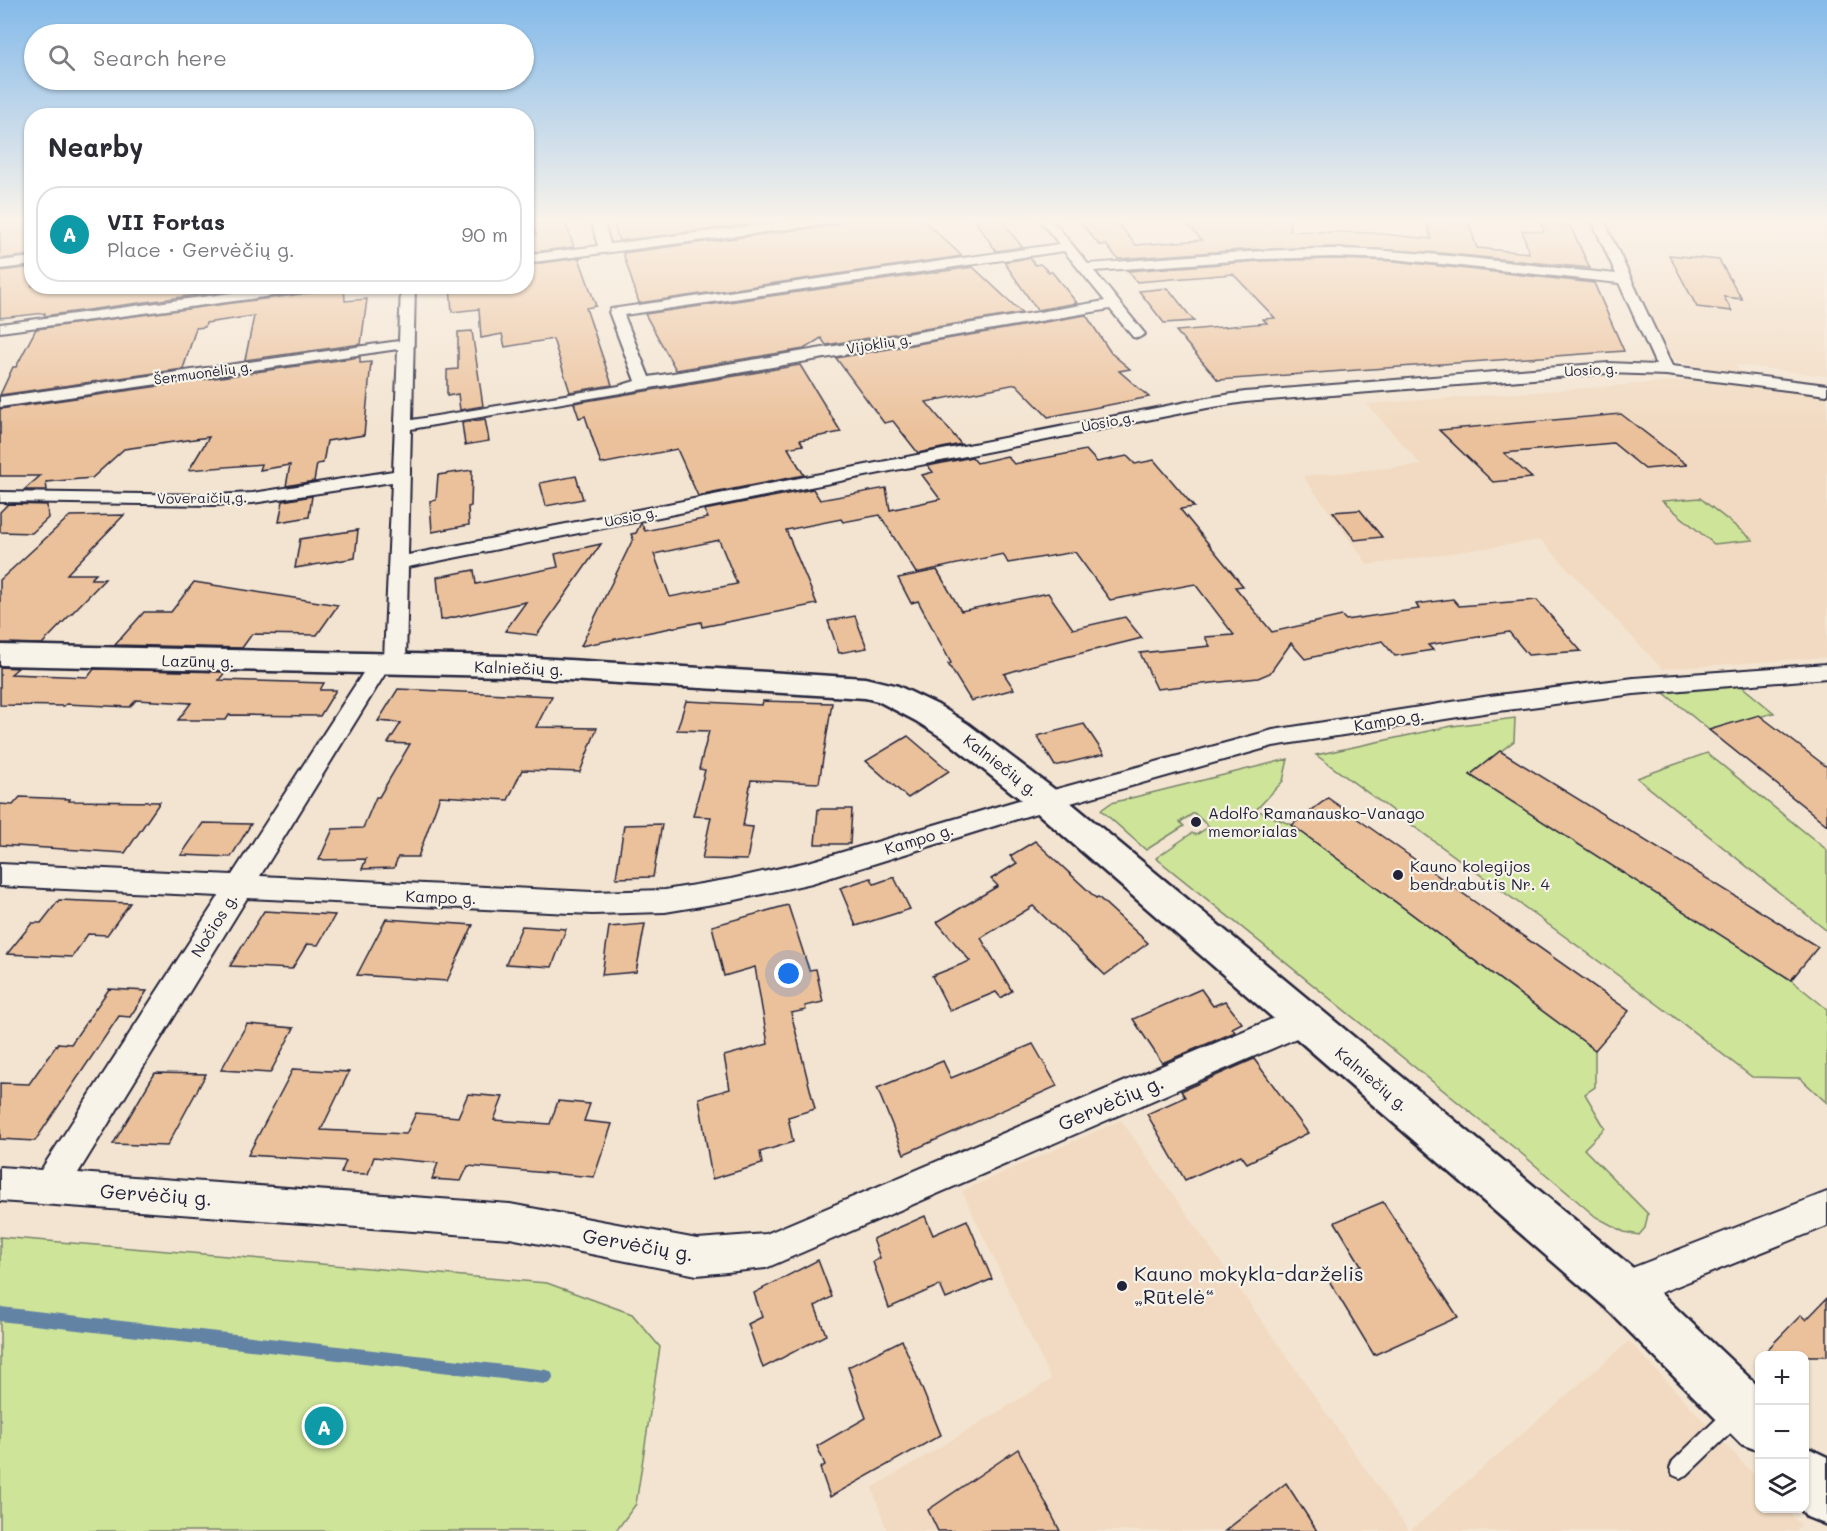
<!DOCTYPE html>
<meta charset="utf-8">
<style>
body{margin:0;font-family:Mali,sans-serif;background:#f7f7f7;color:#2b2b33}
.controls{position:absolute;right:18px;bottom:18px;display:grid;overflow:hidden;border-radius:12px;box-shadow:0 2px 4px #0004}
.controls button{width:54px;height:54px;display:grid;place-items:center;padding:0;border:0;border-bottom:2px solid #e1e1e2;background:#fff;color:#2b2b33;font:30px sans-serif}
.you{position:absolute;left:789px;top:974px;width:21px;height:21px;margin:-15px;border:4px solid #fff;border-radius:50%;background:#1a73e8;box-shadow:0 0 0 9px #1a73e833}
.badge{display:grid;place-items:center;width:39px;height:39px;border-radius:50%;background:#22223b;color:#fff;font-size:20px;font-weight:700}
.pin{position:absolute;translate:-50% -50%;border:3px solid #fff;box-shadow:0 2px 6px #0006}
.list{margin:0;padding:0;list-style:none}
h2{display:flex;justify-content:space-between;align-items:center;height:78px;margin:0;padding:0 24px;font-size:26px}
h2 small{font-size:20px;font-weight:400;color:#7c7c81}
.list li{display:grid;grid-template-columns:39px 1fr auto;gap:18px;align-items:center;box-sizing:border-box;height:96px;margin:0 12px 12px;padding:0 12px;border:2px solid #e1e1e2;border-radius:24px}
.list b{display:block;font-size:22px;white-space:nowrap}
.list p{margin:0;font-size:20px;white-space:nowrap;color:#7c7c81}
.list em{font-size:20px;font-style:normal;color:#7c7c81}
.icon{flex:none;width:33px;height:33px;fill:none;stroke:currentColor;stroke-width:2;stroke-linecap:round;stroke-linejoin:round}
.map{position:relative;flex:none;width:1827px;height:1531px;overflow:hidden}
.search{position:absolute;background:#fff;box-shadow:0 2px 4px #0004;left:24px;top:24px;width:510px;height:66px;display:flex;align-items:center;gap:15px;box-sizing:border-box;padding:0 21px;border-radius:33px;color:#7c7c81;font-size:22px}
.panel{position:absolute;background:#fff;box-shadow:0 2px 4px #0004;left:24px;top:108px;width:510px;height:186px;border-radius:24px}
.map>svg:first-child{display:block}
.built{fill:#f1dac1}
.green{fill:#cee499;stroke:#78836a;stroke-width:1.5}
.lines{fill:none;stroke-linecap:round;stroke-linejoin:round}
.stream{stroke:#6383a5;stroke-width:14}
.building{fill:#ebc19b;stroke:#22223b;stroke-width:1.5;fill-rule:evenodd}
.lane-casing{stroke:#22223b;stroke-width:4}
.street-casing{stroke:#22223b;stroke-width:4}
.secondary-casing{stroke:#22223b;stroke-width:5}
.lane{fill:#f7f3e8;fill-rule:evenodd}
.street{fill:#f7f3e8;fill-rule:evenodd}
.secondary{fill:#f7f3e8;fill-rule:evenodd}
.poi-dot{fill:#22223b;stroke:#f7f3e8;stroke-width:2}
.labels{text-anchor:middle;stroke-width:4.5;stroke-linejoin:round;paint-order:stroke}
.far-street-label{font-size:14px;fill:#22223b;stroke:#f7f3e8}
.street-label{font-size:16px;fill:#22223b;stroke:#f7f3e8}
.poi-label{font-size:16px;fill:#22223b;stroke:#f7f3e8;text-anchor:start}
.near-street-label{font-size:20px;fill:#22223b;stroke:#f7f3e8}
.near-poi-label{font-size:20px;fill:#22223b;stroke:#f7f3e8;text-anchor:start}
</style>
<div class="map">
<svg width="1827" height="1531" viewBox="0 0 1827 1531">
<rect width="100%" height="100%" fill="#f3e4d1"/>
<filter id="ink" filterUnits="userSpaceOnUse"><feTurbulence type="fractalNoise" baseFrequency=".0167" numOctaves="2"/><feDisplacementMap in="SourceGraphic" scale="12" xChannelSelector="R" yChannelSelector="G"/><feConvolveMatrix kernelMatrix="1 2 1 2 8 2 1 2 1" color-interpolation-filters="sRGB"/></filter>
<g filter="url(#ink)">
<!-- built -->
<g class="built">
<path d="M 1605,219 L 1827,219 L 1827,376 L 1736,365 L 1741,375 L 1710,371 L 1675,360 L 1667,354 Z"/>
<path d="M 1693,380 L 1827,396 L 1827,657 L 1662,669 L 1541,540 L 1368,565 L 1303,476 L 1421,465 L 1367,404 Z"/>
<path d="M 1121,1120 L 1409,1531 L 887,1531 L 872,1488 L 1051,1380 L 962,1191 Z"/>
<path d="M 1629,1341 L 1759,1480 L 1760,1508 L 1786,1509 L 1801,1525 L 1796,1531 L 1410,1531 Z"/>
</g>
<!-- green -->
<g class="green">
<path d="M 1700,498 L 1753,540 L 1714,544 L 1662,501 Z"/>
<path d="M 1739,684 L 1774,713 L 1709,730 L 1663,692 Z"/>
<path d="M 1515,718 L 1514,741 L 1470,775 L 1791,980 L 1827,1009 L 1827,1103 L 1800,1078 L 1752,1077 L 1660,1006 L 1316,755 L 1452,726 Z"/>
<path d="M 1707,753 L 1827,850 L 1827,931 L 1637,778 Z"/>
<path d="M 1288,759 L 1283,781 L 1256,810 L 1292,825 L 1595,1050 L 1595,1087 L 1585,1094 L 1605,1128 L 1584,1149 L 1648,1214 L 1645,1228 L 1639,1235 L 1624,1232 L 1596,1217 L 1522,1154 L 1156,858 L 1192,833 L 1196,835 L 1209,827 L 1194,813 L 1180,822 L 1184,826 L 1146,850 L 1101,810 L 1111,803 Z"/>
<path d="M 0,1237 L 547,1283 L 632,1314 L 660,1347 L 636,1504 L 616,1531 L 0,1531 Z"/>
</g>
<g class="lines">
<!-- stream -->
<path class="stream" d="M 0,1314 L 546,1377"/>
</g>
<!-- building -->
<g class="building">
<path d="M 32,219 L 32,255 L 0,259 L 0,222 Z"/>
<path d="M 531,219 L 564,219 L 574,247 L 526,253 L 526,235 L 536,234 Z"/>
<path d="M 612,219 L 790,219 L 619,241 Z"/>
<path d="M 842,219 L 922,219 L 962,256 L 639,303 L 623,253 L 834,225 Z"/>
<path d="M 974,219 L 1001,219 L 1022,247 L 996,251 Z"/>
<path d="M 1078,219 L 1114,219 L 1136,245 L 1202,240 L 1182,219 L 1289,219 L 1290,231 L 1372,233 L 1431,239 L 1426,220 L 1469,224 L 1477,248 L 1529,253 L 1522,230 L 1544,232 L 1541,223 L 1570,226 L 1590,268 L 1440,253 L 1334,247 L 1242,250 L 1118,259 L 1106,245 L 1099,245 Z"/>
<path d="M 1669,255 L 1719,260 L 1742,299 L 1724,297 L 1732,311 L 1697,307 Z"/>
<path d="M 579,258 L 596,306 L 586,308 L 612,385 L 570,392 L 553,339 L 505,347 L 502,334 L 481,338 L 479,309 L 452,312 L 450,286 L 481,286 L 482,293 L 526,286 L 526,265 Z"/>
<path d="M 1030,258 L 1035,265 L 1040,264 L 1049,272 L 1052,272 L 1077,303 L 1037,310 L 1004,262 Z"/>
<path d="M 1334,259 L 1394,261 L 1594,283 L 1624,351 L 1218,380 L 1176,331 L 1267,323 L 1263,319 L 1275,318 L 1233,274 L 1137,282 L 1128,271 L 1260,261 Z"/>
<path d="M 32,267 L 32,286 L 262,286 L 44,316 L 45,313 L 0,318 L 0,271 Z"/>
<path d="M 973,267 L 1022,313 L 826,345 L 821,338 L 804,349 L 676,370 L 645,314 Z"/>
<path d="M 325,286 L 344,286 L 345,301 L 367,299 L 361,344 L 245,360 L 254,316 L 206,323 L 205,327 L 196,328 L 183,369 L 0,395 L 13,367 L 16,367 L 36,329 L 317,292 Z"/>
<path d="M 1168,288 L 1194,321 L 1164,323 L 1139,291 Z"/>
<path d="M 1086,315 L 1111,353 L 1130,369 L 1119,371 L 1149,397 L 1048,417 L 1016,384 L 926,402 L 961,444 L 918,453 L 893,421 L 884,423 L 836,358 Z"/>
<path d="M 472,331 L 483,406 L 460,410 L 458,394 L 447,396 L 447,370 L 458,369 L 458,332 Z"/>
<path d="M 360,357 L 360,363 L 371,362 L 364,435 L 327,441 L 323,463 L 317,464 L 314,481 L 286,486 L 290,465 L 260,470 L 262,464 L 189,470 L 209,437 L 124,449 L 92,478 L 46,482 L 47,490 L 24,490 L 40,476 L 0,476 L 0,409 Z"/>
<path d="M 800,365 L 841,432 L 800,440 L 803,445 L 788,448 L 804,475 L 698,496 L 677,449 L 601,464 L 585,416 L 579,418 L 574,403 Z"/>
<path d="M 1621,414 L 1687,465 L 1645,469 L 1613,443 L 1504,453 L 1532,478 L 1493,482 L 1439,430 Z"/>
<path d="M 485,419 L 489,441 L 465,445 L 462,423 Z"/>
<path d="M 1086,450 L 1097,462 L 1127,456 L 1135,464 L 1154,460 L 1194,507 L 1180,509 L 1243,586 L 1235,587 L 1272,632 L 1342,616 L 1346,620 L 1419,609 L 1416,604 L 1453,599 L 1459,606 L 1537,600 L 1581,651 L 1528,655 L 1509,632 L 1428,645 L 1433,650 L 1395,656 L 1382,641 L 1305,659 L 1291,643 L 1270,673 L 1258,678 L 1157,689 L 1140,653 L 1210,646 L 1205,637 L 1234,635 L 1195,584 L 1110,600 L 1075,552 L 1008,563 L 1003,554 L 916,573 L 880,515 L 843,522 L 841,519 L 786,530 L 817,604 L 702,627 L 701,622 L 581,646 L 633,539 L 631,534 L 636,533 L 641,523 L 645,531 L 708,518 L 704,510 L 813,489 L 820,500 L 886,488 L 890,510 L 940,499 L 922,475 L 933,472 L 928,466 L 972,457 L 977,463 L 1007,456 L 1014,464 ZM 719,540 L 737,584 L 670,597 L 654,554 Z"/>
<path d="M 472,470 L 471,506 L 468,507 L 469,525 L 432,532 L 430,501 L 436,500 L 438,475 Z"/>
<path d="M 576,476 L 583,499 L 546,506 L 540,483 Z"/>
<path d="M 312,496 L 309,517 L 279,522 L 283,501 Z"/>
<path d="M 8,504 L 47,505 L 48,518 L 32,533 L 0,532 L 0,512 Z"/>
<path d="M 1360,510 L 1382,537 L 1355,540 L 1333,512 Z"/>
<path d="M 124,515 L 67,574 L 96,574 L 91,579 L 105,579 L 42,644 L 0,643 L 0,580 L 70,516 Z"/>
<path d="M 358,530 L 355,558 L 295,568 L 300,539 Z"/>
<path d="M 601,544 L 537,635 L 505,631 L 526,602 L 441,620 L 437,577 L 474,570 L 476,584 L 558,567 L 555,554 Z"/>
<path d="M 937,570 L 961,611 L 1048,593 L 1073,629 L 1125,617 L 1142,638 L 1030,666 L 1004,674 L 1014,689 L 971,701 L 948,664 L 951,663 L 918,601 L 911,603 L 898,578 Z"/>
<path d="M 194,582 L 300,599 L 338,605 L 317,635 L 252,634 L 242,648 L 115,645 L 144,612 L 171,612 Z"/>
<path d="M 855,616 L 867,648 L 839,653 L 828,621 Z"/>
<path d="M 0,667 L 18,668 L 11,674 L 88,677 L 94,669 L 225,672 L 219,680 L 324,683 L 320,690 L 336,690 L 320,716 L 229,715 L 226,720 L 178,720 L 191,703 L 136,700 L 130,707 L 66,704 L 64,706 L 0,705 Z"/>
<path d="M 398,689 L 552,696 L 536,727 L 597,728 L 580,772 L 522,770 L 508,800 L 440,796 L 418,857 L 398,857 L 394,868 L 362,869 L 366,859 L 319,860 L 333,829 L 363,828 L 376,797 L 379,797 L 410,744 L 388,743 L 401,723 L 378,721 Z"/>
<path d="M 686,701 L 762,705 L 763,701 L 832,703 L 819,783 L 751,780 L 743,826 L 753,827 L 747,860 L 702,859 L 711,817 L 693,816 L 705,770 L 699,769 L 709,731 L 677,730 Z"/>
<path d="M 1759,715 L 1827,767 L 1827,825 L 1709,730 Z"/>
<path d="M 1084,724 L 1104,754 L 1055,766 L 1037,736 Z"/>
<path d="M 908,736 L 949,771 L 908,798 L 866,761 Z"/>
<path d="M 1500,751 L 1818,947 L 1791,980 L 1470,775 Z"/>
<path d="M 20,797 L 70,799 L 69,801 L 160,802 L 125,853 L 0,845 L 0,804 L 13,805 Z"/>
<path d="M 1328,798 L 1629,1011 L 1595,1050 L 1292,825 Z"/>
<path d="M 818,809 L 852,809 L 850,844 L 815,844 Z"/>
<path d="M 203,823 L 251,824 L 231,857 L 181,855 Z"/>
<path d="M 662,824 L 653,877 L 616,878 L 624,825 Z"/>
<path d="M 1035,841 L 1096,898 L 1098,897 L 1148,943 L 1105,975 L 1033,906 L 981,938 L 1012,991 L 1001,998 L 996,992 L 950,1011 L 932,976 L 970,961 L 937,922 L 998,886 L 991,879 L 1017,863 L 1010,856 Z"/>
<path d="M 894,877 L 910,909 L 856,926 L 840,888 L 871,878 L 874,884 Z"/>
<path d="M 59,900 L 130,903 L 107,935 L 88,934 L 72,957 L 7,954 L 32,923 L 41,923 Z"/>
<path d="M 788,905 L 809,970 L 816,969 L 823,1002 L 805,1006 L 806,1010 L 791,1013 L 815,1109 L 788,1117 L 793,1142 L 760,1152 L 762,1164 L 712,1179 L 699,1098 L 730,1089 L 724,1056 L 768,1044 L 755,967 L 724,976 L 712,926 Z"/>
<path d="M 264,911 L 335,915 L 318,945 L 307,944 L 292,969 L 230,966 Z"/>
<path d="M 386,919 L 473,925 L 447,981 L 357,975 Z"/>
<path d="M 645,924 L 636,972 L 602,975 L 609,927 Z"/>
<path d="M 522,926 L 566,929 L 552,967 L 506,964 Z"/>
<path d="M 109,989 L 147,991 L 130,1017 L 119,1016 L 35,1141 L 0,1139 L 0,1083 L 29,1084 L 58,1043 L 71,1044 Z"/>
<path d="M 1201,989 L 1213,1006 L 1225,1001 L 1242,1023 L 1232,1028 L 1235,1032 L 1162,1063 L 1133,1019 Z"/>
<path d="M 247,1024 L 294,1028 L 270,1073 L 221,1070 Z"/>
<path d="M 1033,1044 L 1057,1086 L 904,1154 L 877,1088 L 943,1061 L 951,1078 Z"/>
<path d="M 1254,1059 L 1308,1133 L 1247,1163 L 1241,1155 L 1185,1180 L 1147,1114 L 1185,1097 L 1181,1091 Z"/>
<path d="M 293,1069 L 349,1072 L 321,1130 L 406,1134 L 416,1113 L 458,1117 L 468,1094 L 503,1097 L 494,1120 L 550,1124 L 558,1101 L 590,1104 L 584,1121 L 612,1124 L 594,1177 L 468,1166 L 461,1181 L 432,1179 L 438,1163 L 374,1157 L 368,1174 L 341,1173 L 346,1161 L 248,1155 Z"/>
<path d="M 155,1073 L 206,1074 L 167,1146 L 113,1144 Z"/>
<path d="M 1383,1202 L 1458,1317 L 1374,1355 L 1328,1279 L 1361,1265 L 1335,1222 Z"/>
<path d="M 925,1216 L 933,1235 L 967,1220 L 992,1279 L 946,1299 L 940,1285 L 889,1308 L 873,1262 L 880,1258 L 873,1239 Z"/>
<path d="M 818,1260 L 832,1297 L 815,1306 L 826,1335 L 763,1368 L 748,1324 L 762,1317 L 754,1293 Z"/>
<path d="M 1827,1298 L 1827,1356 L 1761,1356 L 1801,1315 L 1806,1320 Z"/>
<path d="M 902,1340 L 941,1435 L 830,1497 L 820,1468 L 825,1465 L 817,1446 L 866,1418 L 848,1367 Z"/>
<path d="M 1018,1449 L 1060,1531 L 938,1531 L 928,1510 Z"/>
<path d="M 1286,1483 L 1317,1531 L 1225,1531 Z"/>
</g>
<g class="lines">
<!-- lane casing -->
<g class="lane-casing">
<path id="lane" d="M 1735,1405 L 1742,1408 L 1745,1415 L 1742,1422 L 1687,1475 L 1680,1478 L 1673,1475 L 1670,1468 L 1673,1461 L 1728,1408 Z"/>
</g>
<!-- street casing -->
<g class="street-casing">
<g id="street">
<path d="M 591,219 L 603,219 L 610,244 L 807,219 L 840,219 L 834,223 L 526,263 L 526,255 L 598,246 Z"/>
<path d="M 1039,219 L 1051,219 L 1088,264 C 1170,258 1252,249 1334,249 C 1428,250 1522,265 1616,274 L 1591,219 L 1603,219 L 1672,366 L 1827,385 L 1827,395 L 1666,375 L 1608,373 L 1245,402 L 1207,408 L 408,567 L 406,664 L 403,669 L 395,671 L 388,669 L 260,876 L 592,892 L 665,890 L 731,879 L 812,861 L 1046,792 L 1273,730 L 1490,696 L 1634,678 L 1827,664 L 1827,678 L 1634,694 L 1490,712 L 1273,746 L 1046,810 L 812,883 L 731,901 L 665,912 L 592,914 L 247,898 L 78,1173 L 510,1204 L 697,1239 L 766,1234 L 1293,1010 L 1304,1007 L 1315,1010 L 1319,1020 L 1315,1030 L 766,1268 L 697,1275 L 510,1238 L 0,1201 L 0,1167 L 41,1170 L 219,896 L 0,886 L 0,864 L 232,875 L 372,659 L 384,658 L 392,482 L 253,503 L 214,505 L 0,502 L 0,492 L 214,495 L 253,493 L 393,471 L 398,349 L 0,407 L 0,397 L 399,341 L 401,286 L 415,286 L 412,420 L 619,386 L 635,381 L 609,312 L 611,309 L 1059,244 ZM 1064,251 L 1105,301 L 649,377 L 624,315 ZM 1334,257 L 1394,259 L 1619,283 L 1656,365 L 1608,363 L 1245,392 L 1207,398 L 408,555 L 411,429 L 1110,309 L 1133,337 L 1138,338 L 1145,334 L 1094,271 L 1260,259 Z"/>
<path d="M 32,257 L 32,265 L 0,269 L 0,261 Z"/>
<path d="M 283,286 L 323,286 L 317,290 L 0,332 L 0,324 Z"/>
<path d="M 1827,1192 L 1827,1226 L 1622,1308 L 1609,1303 L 1604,1290 L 1609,1277 Z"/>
</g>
</g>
<!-- secondary casing -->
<g class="secondary-casing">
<g id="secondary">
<path d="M 0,645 L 503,656 L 865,678 L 898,686 L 938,705 L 968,724 L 1058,792 L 1639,1273 L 1760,1388 L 1760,1451 L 1741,1444 L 1605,1307 L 1034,810 L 946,740 L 916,721 L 878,701 L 865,698 L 503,676 L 0,665 Z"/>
<path d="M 1804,1446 L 1827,1457 L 1827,1525 L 1807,1517 L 1800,1508 L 1804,1508 Z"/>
</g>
</g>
<!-- lane -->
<use href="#lane" class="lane"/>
<!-- street -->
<use href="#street" class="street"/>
<!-- secondary -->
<use href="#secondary" class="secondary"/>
</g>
</g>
<!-- sky -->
<linearGradient id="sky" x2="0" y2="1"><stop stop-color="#84baea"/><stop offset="0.51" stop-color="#faf3ea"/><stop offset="1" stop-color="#faf3ea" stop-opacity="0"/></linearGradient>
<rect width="1827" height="433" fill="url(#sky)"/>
<!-- markers -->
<g class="poi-dot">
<circle cx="1196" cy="822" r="6"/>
<circle cx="1398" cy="875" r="6"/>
<circle cx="1122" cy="1286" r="6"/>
</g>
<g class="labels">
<!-- far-street labels -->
<g class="far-street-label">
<text transform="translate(879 344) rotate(-9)" y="5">Vijoklių g.</text>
<text transform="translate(1591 370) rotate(-3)" y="5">Uosio g.</text>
<text transform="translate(203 373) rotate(-8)" y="5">Šermuonėlių g.</text>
<text transform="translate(1108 422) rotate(-11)" y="5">Uosio g.</text>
<text transform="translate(202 498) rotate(-1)" y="5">Voveraičių g.</text>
<text transform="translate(631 517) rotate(-11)" y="5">Uosio g.</text>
</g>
<!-- street labels -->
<g class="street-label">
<text transform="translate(198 661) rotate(1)" y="6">Lazūnų g.</text>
<text transform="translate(519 668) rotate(2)" y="6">Kalniečių g.</text>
<text transform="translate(1389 720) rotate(-9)" y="6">Kampo g.</text>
<text transform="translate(1001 765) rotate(38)" y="6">Kalniečių g.</text>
<text transform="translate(919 839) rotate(-17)" y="6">Kampo g.</text>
<text transform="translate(441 897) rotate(2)" y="6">Kampo g.</text>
<text transform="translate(214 925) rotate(-58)" y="6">Nočios g.</text>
<text transform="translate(1372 1079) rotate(40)" y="6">Kalniečių g.</text>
</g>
<!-- poi labels -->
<g class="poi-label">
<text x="1208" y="819">Adolfo Ramanausko-Vanago<tspan x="1208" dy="18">memorialas</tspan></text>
<text x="1410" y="872">Kauno kolegijos<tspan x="1410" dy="18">bendrabutis Nr. 4</tspan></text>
</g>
<!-- near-street labels -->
<g class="near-street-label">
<text transform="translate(1111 1103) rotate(-23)" y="7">Gervėčių g.</text>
<text transform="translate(156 1195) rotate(4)" y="7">Gervėčių g.</text>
<text transform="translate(638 1245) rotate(10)" y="7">Gervėčių g.</text>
</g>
<!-- near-poi labels -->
<g class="near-poi-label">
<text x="1134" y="1281">Kauno mokykla-darželis<tspan x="1134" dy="23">„Rūtelė“</tspan></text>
</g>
</g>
</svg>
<div class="controls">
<button>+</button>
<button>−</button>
<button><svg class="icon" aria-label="layers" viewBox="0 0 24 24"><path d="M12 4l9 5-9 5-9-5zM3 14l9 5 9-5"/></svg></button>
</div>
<div class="you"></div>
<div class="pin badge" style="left:324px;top:1426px;background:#0f9aa8">A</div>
<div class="search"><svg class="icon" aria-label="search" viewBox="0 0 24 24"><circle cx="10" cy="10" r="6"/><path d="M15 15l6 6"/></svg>Search here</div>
<section class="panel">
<h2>Nearby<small></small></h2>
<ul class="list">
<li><span class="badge" style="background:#0f9aa8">A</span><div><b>VII Fortas</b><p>Place · Gervėčių g.</p></div><em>90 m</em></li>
</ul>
</section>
</div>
